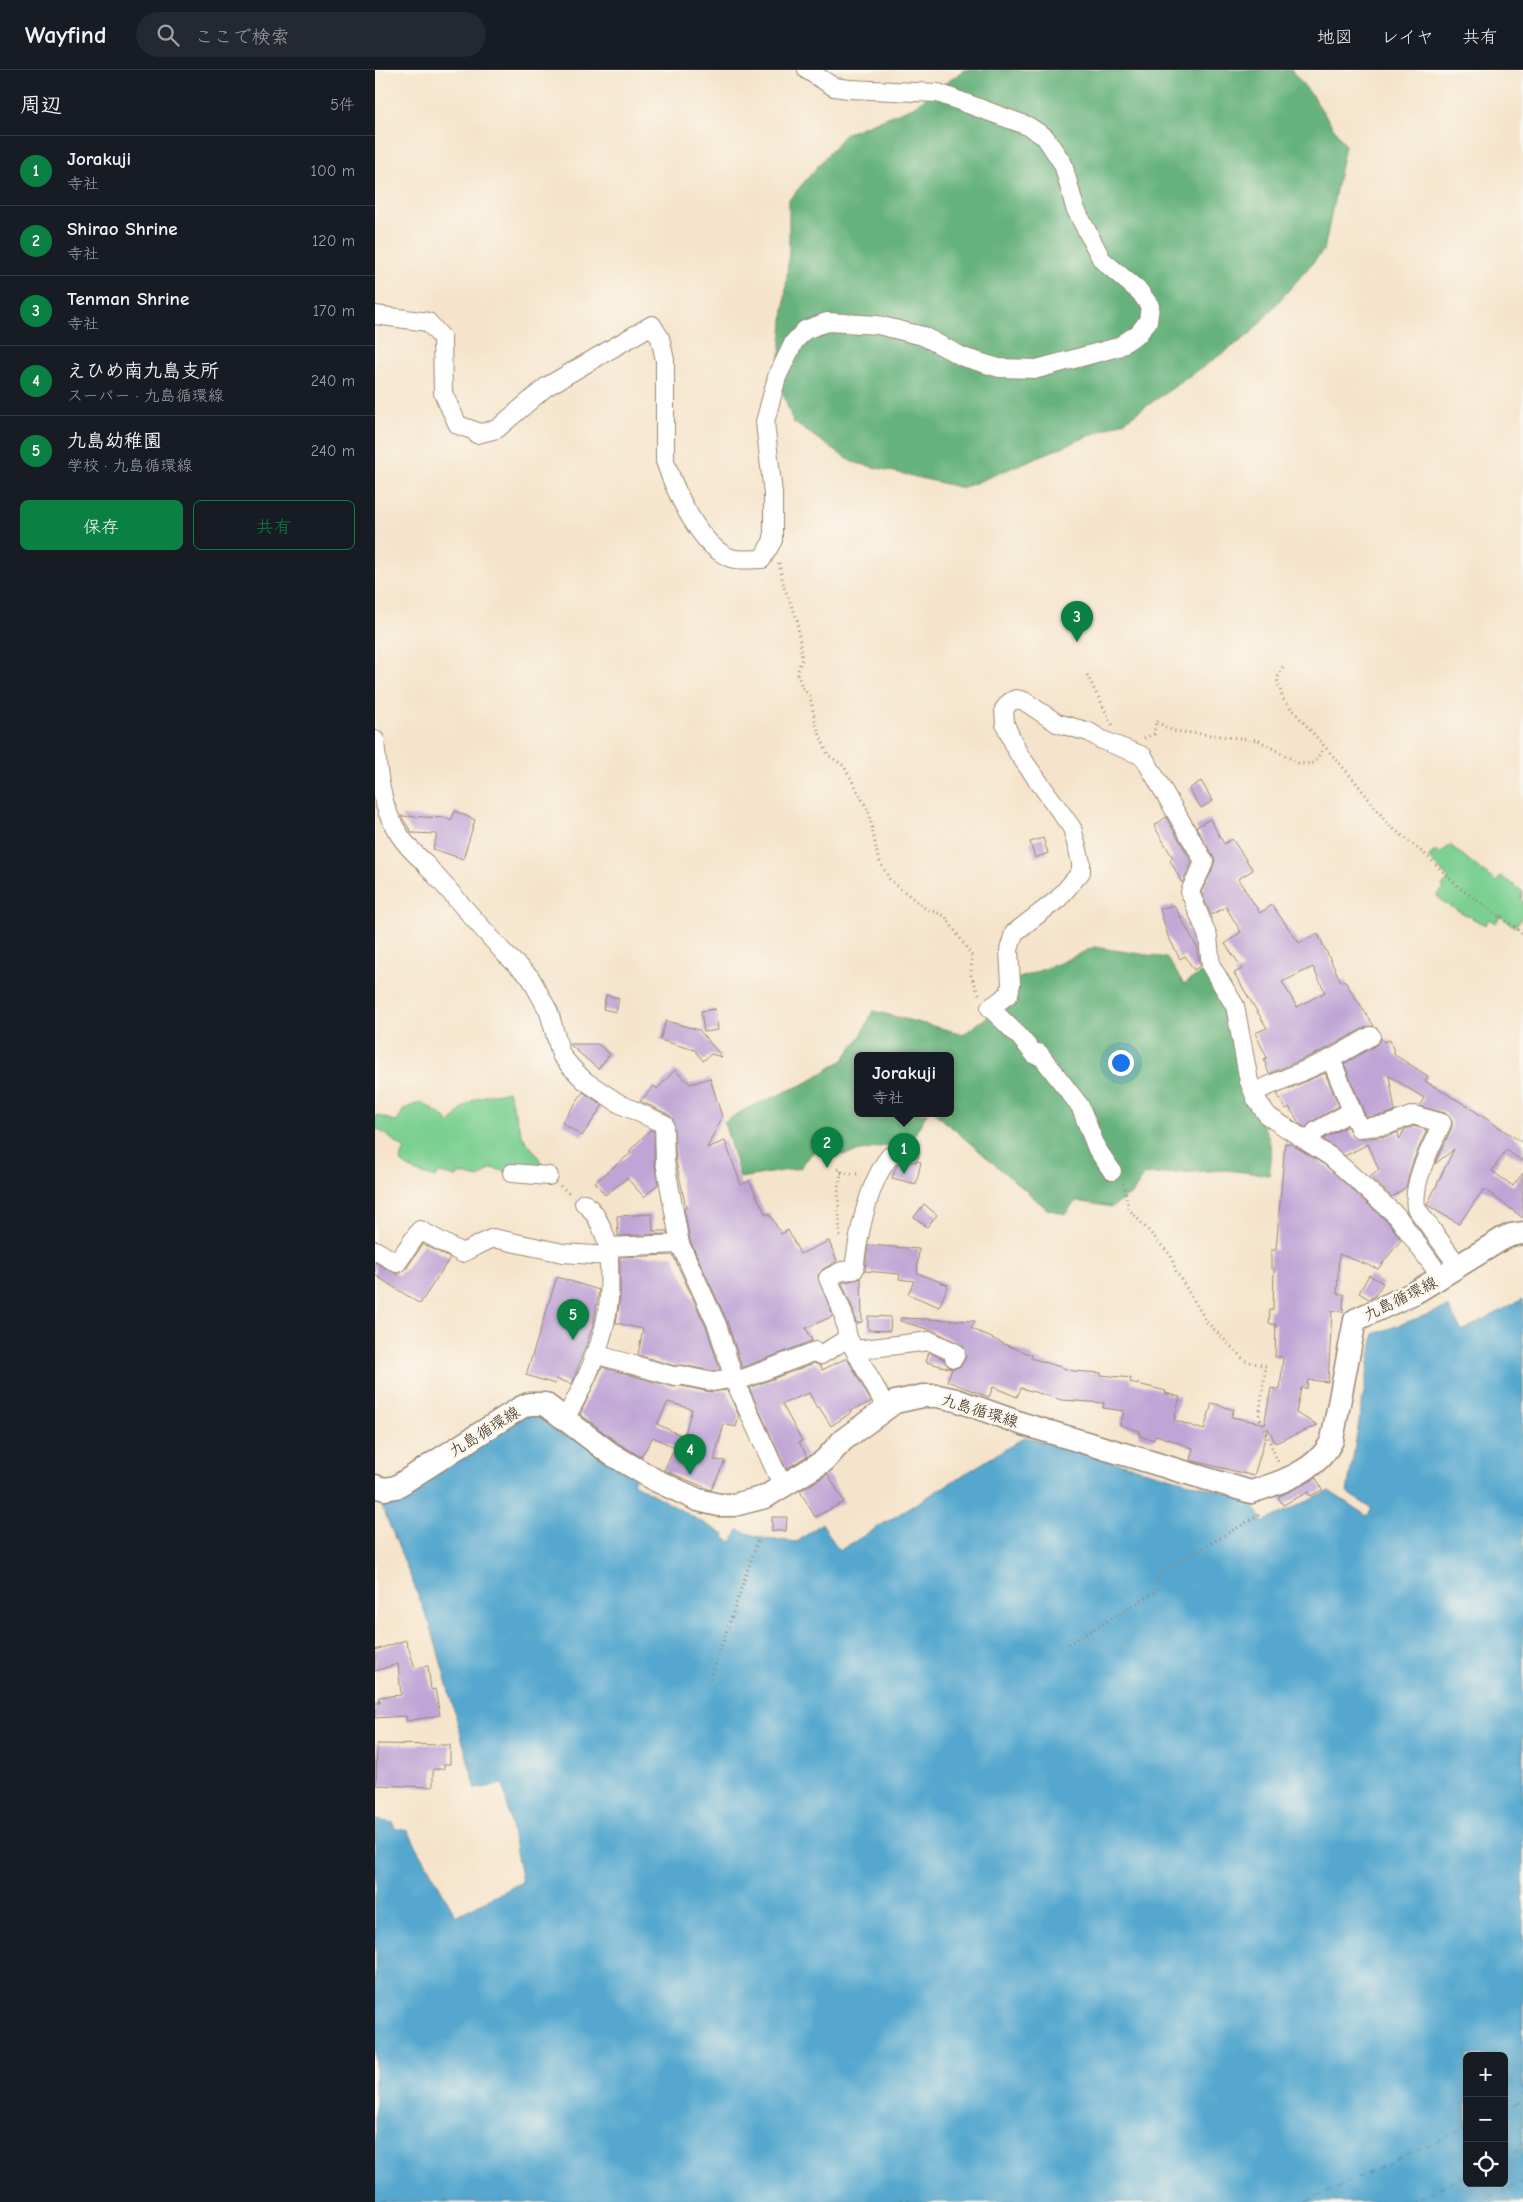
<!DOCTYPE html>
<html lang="ja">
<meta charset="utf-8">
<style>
body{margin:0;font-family:"Comic Neue","Klee One",sans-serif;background:#242831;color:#f1f3f6}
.controls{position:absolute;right:15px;bottom:15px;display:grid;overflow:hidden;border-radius:8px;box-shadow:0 5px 20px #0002}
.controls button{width:45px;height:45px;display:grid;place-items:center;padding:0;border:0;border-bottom:1px solid #363941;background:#171b24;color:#f1f3f6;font:25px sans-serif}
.you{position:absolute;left:745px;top:992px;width:18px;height:18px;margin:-12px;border:4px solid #fff;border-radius:50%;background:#1a73e8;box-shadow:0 0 0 8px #1a73e833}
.badge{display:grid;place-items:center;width:32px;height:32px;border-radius:50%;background:#0b8043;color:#fff;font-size:16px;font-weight:700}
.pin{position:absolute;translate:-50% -41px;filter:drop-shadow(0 1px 2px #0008)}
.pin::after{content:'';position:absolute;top:26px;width:18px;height:15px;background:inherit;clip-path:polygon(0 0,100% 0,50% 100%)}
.popup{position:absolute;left:479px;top:982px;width:100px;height:65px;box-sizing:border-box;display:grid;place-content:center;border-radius:8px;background:#171b24;filter:drop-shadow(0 1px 4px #0005);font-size:16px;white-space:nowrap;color:#9ea1a6}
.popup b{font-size:19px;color:#f1f3f6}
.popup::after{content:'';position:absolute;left:50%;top:100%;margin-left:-10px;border:10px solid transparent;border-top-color:#171b24}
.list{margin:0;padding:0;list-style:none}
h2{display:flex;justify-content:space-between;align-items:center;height:65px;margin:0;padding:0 20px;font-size:21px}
h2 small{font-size:16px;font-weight:400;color:#9ea1a6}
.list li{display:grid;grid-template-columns:32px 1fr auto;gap:15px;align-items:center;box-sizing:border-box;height:70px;padding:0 20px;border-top:1px solid #363941}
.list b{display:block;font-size:19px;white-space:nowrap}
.list p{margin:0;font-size:16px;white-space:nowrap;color:#9ea1a6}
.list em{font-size:16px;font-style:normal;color:#9ea1a6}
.actions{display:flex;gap:10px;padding:15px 20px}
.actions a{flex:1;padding:11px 0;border:1px solid #0b8043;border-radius:8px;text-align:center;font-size:18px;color:#0b8043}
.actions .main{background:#0b8043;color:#fff}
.icon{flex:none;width:28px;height:28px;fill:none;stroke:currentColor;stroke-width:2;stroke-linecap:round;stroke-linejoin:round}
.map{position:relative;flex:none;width:1148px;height:2132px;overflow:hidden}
header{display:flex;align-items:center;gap:30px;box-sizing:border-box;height:70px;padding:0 25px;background:#171b24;border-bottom:1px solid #363941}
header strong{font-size:24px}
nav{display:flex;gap:28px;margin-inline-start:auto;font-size:18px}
.search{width:350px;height:45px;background:#242831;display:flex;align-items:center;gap:12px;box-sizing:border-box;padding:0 18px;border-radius:28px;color:#9ea1a6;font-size:19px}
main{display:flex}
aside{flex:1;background:#171b24}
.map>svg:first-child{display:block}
.green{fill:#7dd093;stroke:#5c7d58}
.forest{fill:#66b27d;stroke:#506e4e}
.water{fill:#54a7cf;stroke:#486876;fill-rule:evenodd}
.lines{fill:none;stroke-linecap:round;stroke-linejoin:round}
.ferry{stroke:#455c65;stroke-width:1;stroke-dasharray:6 5;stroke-linecap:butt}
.building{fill:#bfa5d6;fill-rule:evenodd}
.minor-casing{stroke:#988774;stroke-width:20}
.major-casing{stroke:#988774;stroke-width:25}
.path{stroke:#988774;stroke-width:3;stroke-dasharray:1 4;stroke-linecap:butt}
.minor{stroke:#fff;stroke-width:18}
.major{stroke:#fff;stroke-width:22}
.labels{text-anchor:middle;stroke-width:5;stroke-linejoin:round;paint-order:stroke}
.street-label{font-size:16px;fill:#3b2a1e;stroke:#fbf7ec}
</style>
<header>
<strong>Wayfind</strong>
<div class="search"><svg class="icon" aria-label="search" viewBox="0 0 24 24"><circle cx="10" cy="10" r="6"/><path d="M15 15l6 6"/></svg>ここで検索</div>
<nav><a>地図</a><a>レイヤ</a><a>共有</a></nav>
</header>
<main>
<aside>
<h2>周辺<small>5件</small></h2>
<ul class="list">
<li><span class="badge">1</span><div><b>Jorakuji</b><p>寺社</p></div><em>100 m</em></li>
<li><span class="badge">2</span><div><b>Shirao Shrine</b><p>寺社</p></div><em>120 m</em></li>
<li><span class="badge">3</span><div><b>Tenman Shrine</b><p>寺社</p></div><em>170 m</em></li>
<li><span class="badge">4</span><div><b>えひめ南九島支所</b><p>スーパー · 九島循環線</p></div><em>240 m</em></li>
<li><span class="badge">5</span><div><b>九島幼稚園</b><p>学校 · 九島循環線</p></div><em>240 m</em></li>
</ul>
<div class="actions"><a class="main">保存</a><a>共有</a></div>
</aside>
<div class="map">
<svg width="1148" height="2132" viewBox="0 0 1148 2132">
<rect width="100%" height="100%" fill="#fbf7ec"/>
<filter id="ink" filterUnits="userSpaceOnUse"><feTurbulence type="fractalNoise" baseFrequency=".02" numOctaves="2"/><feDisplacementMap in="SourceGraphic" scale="10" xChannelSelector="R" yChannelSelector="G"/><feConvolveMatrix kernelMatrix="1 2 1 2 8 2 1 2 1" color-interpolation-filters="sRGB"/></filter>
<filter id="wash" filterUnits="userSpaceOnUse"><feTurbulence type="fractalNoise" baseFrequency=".0096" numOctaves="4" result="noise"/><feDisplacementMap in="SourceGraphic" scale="20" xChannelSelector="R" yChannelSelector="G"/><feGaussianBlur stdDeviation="1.12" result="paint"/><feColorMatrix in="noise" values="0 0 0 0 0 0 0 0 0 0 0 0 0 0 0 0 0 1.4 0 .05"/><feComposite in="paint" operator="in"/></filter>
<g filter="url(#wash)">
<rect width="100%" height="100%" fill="#f5e4cb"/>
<!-- green -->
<g class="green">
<path d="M 1075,775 L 1121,812 L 1126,806 L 1148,822 L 1146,829 L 1148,831 L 1148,846 L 1140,857 L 1125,846 L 1121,853 L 1113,849 L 1110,855 L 1071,834 L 1061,825 L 1069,819 L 1067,816 L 1074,809 L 1053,787 L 1061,780 L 1065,784 Z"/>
<path d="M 133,1021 L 147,1066 L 162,1085 L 170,1099 L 137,1103 L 117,1098 L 104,1108 L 84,1103 L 82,1107 L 65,1103 L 60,1108 L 39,1101 L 25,1091 L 30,1079 C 19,1072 12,1064 0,1058 L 1,1045 L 22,1052 L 29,1039 L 46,1032 L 68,1046 L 75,1054 C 95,1026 101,1028 133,1021 Z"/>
</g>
<!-- forest -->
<g class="forest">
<path d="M 589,0 L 916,0 L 936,24 L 970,75 L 949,180 L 874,265 L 750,351 L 588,418 L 477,392 L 418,352 L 403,308 L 414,182 L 414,130 L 470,64 L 538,37 Z"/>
<path d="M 719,877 L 792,888 L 809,914 L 836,896 L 893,1046 L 886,1052 C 897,1069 898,1086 894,1105 L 851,1100 L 769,1105 L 758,1123 L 737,1137 L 701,1131 L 690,1144 L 672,1139 L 560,1043 L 575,1043 L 575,985 L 483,985 L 483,1043 L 552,1043 L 534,1074 L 524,1073 L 467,1085 L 439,1081 L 425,1098 L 365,1108 L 349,1052 L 373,1038 L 431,1013 L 468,990 L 486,966 L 498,941 L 589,964 L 638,928 L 642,909 L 685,893 Z"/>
</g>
<!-- water -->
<path class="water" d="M 1148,1229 L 1148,2132 L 0,2132 L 0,1750 L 19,1753 L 19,1758 L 33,1761 L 81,1846 L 147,1812 L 128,1714 L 101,1719 L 56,1557 L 6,1434 L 151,1341 L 168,1342 L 261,1406 L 258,1413 L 350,1465 L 349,1468 L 357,1472 L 363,1460 L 390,1469 L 422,1472 L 447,1453 L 464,1481 L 650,1367 L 876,1430 L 888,1452 L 954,1421 L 992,1446 L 997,1439 L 972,1422 L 999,1264 L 1073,1237 L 1087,1261 ZM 1092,1986 L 1129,1986 L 1129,2113 L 1092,2113 Z"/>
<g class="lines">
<!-- ferry -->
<g class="ferry">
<path d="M 1129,2040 L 1148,2031"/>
<path d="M 1129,2088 L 1148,2079"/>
<path d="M 931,2132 L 1092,2057"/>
<path d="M 1034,2132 L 1092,2105"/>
<path d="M 1104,2132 L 1148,2112"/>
</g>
</g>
<g id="blocks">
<!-- building -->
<g class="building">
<path d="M 826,711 L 838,731 L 826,738 L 814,719 Z"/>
<path d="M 80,741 L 100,750 L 88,789 L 58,779 L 62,764 L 37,763 L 26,746 L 71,748 L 76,750 Z"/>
<path d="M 791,747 L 817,792 L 807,813 L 795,790 L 798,788 L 779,756 Z"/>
<path d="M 835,749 L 849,774 L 857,769 L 878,800 L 863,809 L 885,843 L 897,835 L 924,873 L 943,864 L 966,912 L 969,910 L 999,956 L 991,957 L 951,979 L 894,1004 L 889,989 L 892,988 L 880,963 L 892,958 L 859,903 L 868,899 L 850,874 L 866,862 L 851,837 L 836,845 L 826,822 L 836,803 L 840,790 L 821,757 ZM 938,897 L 950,922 L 922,937 L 907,912 Z"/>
<path d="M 668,768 L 673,783 L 660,788 L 655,772 Z"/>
<path d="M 799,835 L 823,879 L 822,880 L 825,896 L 819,900 L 810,886 L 805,889 L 793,866 L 785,839 Z"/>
<path d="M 231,925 L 244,928 L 241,942 L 228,939 Z"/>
<path d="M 340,939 L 343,960 L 329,962 L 326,941 Z"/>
<path d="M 291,951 L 324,960 L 347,987 L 336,984 L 328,991 L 320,980 L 285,970 Z"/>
<path d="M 1006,968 L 1009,972 L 1015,970 L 1020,985 L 1053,1006 L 1050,1011 L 1092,1036 L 1148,1073 L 1148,1091 L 1131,1080 L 1117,1101 L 1138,1116 L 1148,1103 L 1148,1148 L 1109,1119 L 1084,1154 L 1052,1135 L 1079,1079 L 1060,1094 L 1077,1057 L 1077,1051 L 1070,1043 L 1044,1036 L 1049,1028 L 1014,1006 L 1020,1041 L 1010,1045 L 991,1047 L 969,994 L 1001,975 Z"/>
<path d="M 194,974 L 223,974 L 235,984 L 223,999 Z"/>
<path d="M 300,1000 L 315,1014 L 335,1008 L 347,1047 L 332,1078 L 350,1071 L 366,1115 L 374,1111 L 391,1145 L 394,1143 L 406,1164 L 413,1160 L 425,1184 L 454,1171 L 462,1191 L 448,1199 L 443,1206 L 458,1246 L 431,1258 L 437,1271 L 367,1298 L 352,1251 L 315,1171 L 309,1138 L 311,1138 L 301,1091 L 298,1049 L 293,1044 L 265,1031 L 279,1016 L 282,1019 Z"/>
<path d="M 950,1003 L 964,1036 L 936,1052 L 931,1058 L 925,1054 L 914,1037 L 911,1039 L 902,1024 Z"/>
<path d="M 208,1022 L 228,1035 L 207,1066 L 187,1053 Z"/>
<path d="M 972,1056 L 978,1067 L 984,1069 L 1014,1066 L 1023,1062 L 1024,1070 L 1030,1059 L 1039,1056 L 1052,1060 L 1038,1091 L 1031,1117 L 1017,1127 L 995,1107 L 1004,1100 L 993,1074 L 970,1086 L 948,1069 Z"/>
<path d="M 275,1060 L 279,1061 L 279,1092 L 283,1114 L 269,1127 L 252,1108 L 230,1125 L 220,1112 L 256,1083 L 254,1081 Z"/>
<path d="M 910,1073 L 916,1074 L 950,1095 L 1014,1153 L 1026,1170 L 1003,1199 L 964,1184 L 962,1224 L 969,1224 L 968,1242 L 957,1241 L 953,1312 L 933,1310 L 932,1318 L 926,1318 L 921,1343 L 943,1355 L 900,1373 L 893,1358 L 879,1406 L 815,1390 L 818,1378 L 781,1365 L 779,1370 L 764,1366 L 765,1361 L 745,1355 L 749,1341 L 728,1338 L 729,1333 L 687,1330 L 646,1318 L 642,1327 L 618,1317 L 614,1327 L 572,1311 L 577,1299 L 551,1292 L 554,1282 L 568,1289 L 575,1298 L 581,1298 L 586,1296 L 591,1287 L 589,1276 L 559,1261 L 525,1251 L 526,1248 L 600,1251 L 596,1258 L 629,1274 L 657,1285 L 656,1288 L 698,1301 L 726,1303 L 726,1305 L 756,1308 L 755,1312 L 791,1321 L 790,1323 L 805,1327 L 799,1350 L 829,1360 L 837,1333 L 859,1340 L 856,1347 L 891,1354 L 890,1350 L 896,1318 L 905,1320 L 908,1287 L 900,1287 L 901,1254 L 894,1254 L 895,1240 L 898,1240 L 899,1198 L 896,1198 L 896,1180 L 901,1180 Z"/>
<path d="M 542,1091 L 546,1092 L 541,1114 L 517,1108 L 522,1095 Z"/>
<path d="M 549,1134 L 562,1145 L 552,1157 L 539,1147 Z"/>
<path d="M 277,1144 L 278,1161 L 292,1161 L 292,1164 L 243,1166 L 242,1146 Z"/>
<path d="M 48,1174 L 75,1188 L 45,1234 L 0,1205 L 0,1192 L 23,1205 L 31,1199 Z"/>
<path d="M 493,1175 L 544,1179 L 542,1203 L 573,1215 L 564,1237 L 533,1224 L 539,1211 L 524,1209 L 525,1204 L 490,1201 Z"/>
<path d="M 298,1185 L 332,1259 L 345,1300 L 338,1301 L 307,1295 L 300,1296 L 263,1285 L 268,1259 L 241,1253 L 245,1227 L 245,1187 Z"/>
<path d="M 994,1205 L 1008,1213 L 1000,1226 L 994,1229 L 984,1223 Z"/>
<path d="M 182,1207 L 224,1220 L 218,1256 L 197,1314 L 181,1309 L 180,1314 L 151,1305 Z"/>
<path d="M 486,1208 L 487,1252 L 481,1253 L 478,1239 L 467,1213 Z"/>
<path d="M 493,1246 L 516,1247 L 515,1261 L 493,1260 Z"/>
<path d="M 472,1288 L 496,1332 L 475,1341 L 476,1343 L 456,1356 L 444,1337 L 442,1338 L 434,1323 L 407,1334 L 427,1371 L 424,1372 L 432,1386 L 411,1399 L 374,1318 L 439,1293 L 446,1296 L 447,1300 Z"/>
<path d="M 227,1297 L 298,1317 L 306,1316 L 336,1322 L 352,1320 L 364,1346 L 361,1357 L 349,1354 L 339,1390 L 350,1391 L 336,1420 L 289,1400 L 300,1378 L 278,1367 L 266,1387 L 243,1373 L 205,1344 ZM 293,1332 L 317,1339 L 309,1367 L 282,1354 Z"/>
<path d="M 453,1404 L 469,1432 L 440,1447 L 425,1421 Z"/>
<path d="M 941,1408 L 947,1420 L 935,1426 L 933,1422 L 908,1435 L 903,1427 Z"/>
<path d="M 397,1447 L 412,1447 L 411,1461 L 397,1461 Z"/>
<path d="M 31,1570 L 40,1598 L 53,1596 L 56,1620 L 60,1619 L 65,1645 L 32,1651 L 31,1646 L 0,1648 L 0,1633 L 5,1633 L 4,1627 L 26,1625 L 23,1594 L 0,1601 L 0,1580 Z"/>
<path d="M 2,1674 L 75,1675 L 75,1694 L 69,1694 L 69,1699 L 58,1699 L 58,1717 L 1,1715 Z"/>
</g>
</g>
</g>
<g filter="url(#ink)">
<use href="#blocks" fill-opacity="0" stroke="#988774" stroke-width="1"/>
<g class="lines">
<!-- minor casing -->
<g class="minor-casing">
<g id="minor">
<path d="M 0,245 L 53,252 L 67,268 L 68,323 L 83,355 L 100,361 L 102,364 L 122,359 L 171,317 L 277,255 L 285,268 L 290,290 L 290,391 C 300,421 325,477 356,488 C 365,491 378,489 387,489 L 398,470 L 398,424 L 390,352 L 402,307 L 419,272 L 430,260 L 452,252 L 503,255 L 548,266 L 588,287 L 624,298 L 662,299 L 743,277 L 764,263 L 773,251 L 775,236 L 765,222 L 727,190 L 700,138 L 688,94 L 670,67 L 653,56 L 563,23 L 474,19 L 459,17 L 432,0"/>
<path d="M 0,670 C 4,718 8,757 47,790 L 130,884 L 155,907 L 174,942 L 186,985 L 196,997 L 210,1011 L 245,1034 L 289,1054 L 290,1092 L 305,1174 L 342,1255 L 360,1312 L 408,1417"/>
<path d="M 956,989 L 977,1041"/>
<path d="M 884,1020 L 956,989 L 996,966"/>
<path d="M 934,1073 L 941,1061 L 977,1041 L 984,1058 L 1013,1055 L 1038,1045 L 1067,1053 C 1056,1078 1037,1110 1041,1138 L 1084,1197"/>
<path d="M 737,1101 L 722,1079 L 705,1036 L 664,983 L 660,985 L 644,966 L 615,938 L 634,924 L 636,914 L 634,880 L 639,863 L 683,829 L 706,802 L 706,792 L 697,758 L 643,683 L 630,654 L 629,639 L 635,632 L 641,629 L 649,631 L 682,653 L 714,662 L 727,670 L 768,686 L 829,791 C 826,803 819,811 815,822 L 833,867 L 836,896 L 860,936 L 874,1011 L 881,1029 L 893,1046 L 956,1087 L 1022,1146 L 1066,1207"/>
<path d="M 137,1103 L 174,1106"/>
<path d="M 209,1133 C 223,1143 233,1169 234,1186"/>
<path d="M 233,1177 L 305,1174"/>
<path d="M 0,1180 L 22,1193 L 45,1160 L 87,1183 L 118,1168 L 188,1183 L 234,1186 C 234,1200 235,1215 234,1229 C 231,1267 210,1316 190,1348"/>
<path d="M 480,1280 L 555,1271 L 581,1283 L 579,1288"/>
<path d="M 220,1284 L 301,1307 L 305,1305 L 338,1312 L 360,1308"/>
<path d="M 360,1312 L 441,1281 L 446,1285 L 473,1268"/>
<path d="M 511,1337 L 473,1268 L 468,1243 L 453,1208 L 467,1201 L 479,1200 C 483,1165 493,1113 515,1086 L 522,1083 L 535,1083 L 532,1078 L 527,1077"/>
</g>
</g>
<!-- major casing -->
<g class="major-casing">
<path id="major" d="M 0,1416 L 10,1419 L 21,1417 L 145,1338 L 154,1334 L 170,1334 L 236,1384 L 280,1410 L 323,1430 L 344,1435 L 359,1435 L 390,1427 L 449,1391 L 468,1370 L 520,1332 L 548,1326 L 563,1326 L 581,1330 L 648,1354 L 876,1422 C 905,1413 944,1400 957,1370 L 980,1250 L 1041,1222 L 1127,1169 L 1136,1165 L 1148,1163"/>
</g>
<!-- path -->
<g class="path">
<path d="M 404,493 L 409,517 L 422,549 L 427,589 L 422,602 L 427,617 L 435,627 L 441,655 L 453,685 L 469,696 L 494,742 L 503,788 L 515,810 L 550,838 L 570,846 L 597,886 L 596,905 L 605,927"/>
<path d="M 908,597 L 902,609 L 908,629 L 980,711 L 1013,754 L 1053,787 L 1086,819 L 1140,857 L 1148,865"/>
<path d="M 712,605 L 738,656"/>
<path d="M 769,668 L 779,664 L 781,651 L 798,661 L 883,670 L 925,694 L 939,693 L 949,678"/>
<path d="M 463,1099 L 467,1100 L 463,1118 L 465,1170"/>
<path d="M 466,1103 L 485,1104"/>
<path d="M 748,1113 L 754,1139 L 796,1186 L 801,1201 L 832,1252 L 870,1291 L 891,1296 L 884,1346 L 903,1392"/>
<path d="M 185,1116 L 196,1124"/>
<path d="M 693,1574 L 781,1522 L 787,1502 L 884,1445"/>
<path d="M 335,1609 L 384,1467"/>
</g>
<!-- minor -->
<use href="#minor" class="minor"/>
<!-- major -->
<use href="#major" class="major"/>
</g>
</g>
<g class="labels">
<!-- street labels -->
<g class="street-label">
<text transform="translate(1025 1228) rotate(-26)" y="6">九島循環線</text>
<text transform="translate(605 1340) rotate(17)" y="6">九島循環線</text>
<text transform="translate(109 1361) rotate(-32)" y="6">九島循環線</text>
</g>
</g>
</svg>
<div class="controls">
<button>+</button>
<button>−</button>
<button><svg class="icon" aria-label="locate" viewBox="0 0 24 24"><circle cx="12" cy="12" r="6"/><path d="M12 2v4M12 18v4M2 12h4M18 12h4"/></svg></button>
</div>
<div class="you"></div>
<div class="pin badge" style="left:529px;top:1104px">1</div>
<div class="popup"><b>Jorakuji</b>寺社</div>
<div class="pin badge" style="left:452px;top:1098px">2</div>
<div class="pin badge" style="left:702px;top:572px">3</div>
<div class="pin badge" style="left:315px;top:1405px">4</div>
<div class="pin badge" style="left:198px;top:1270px">5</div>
</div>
</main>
